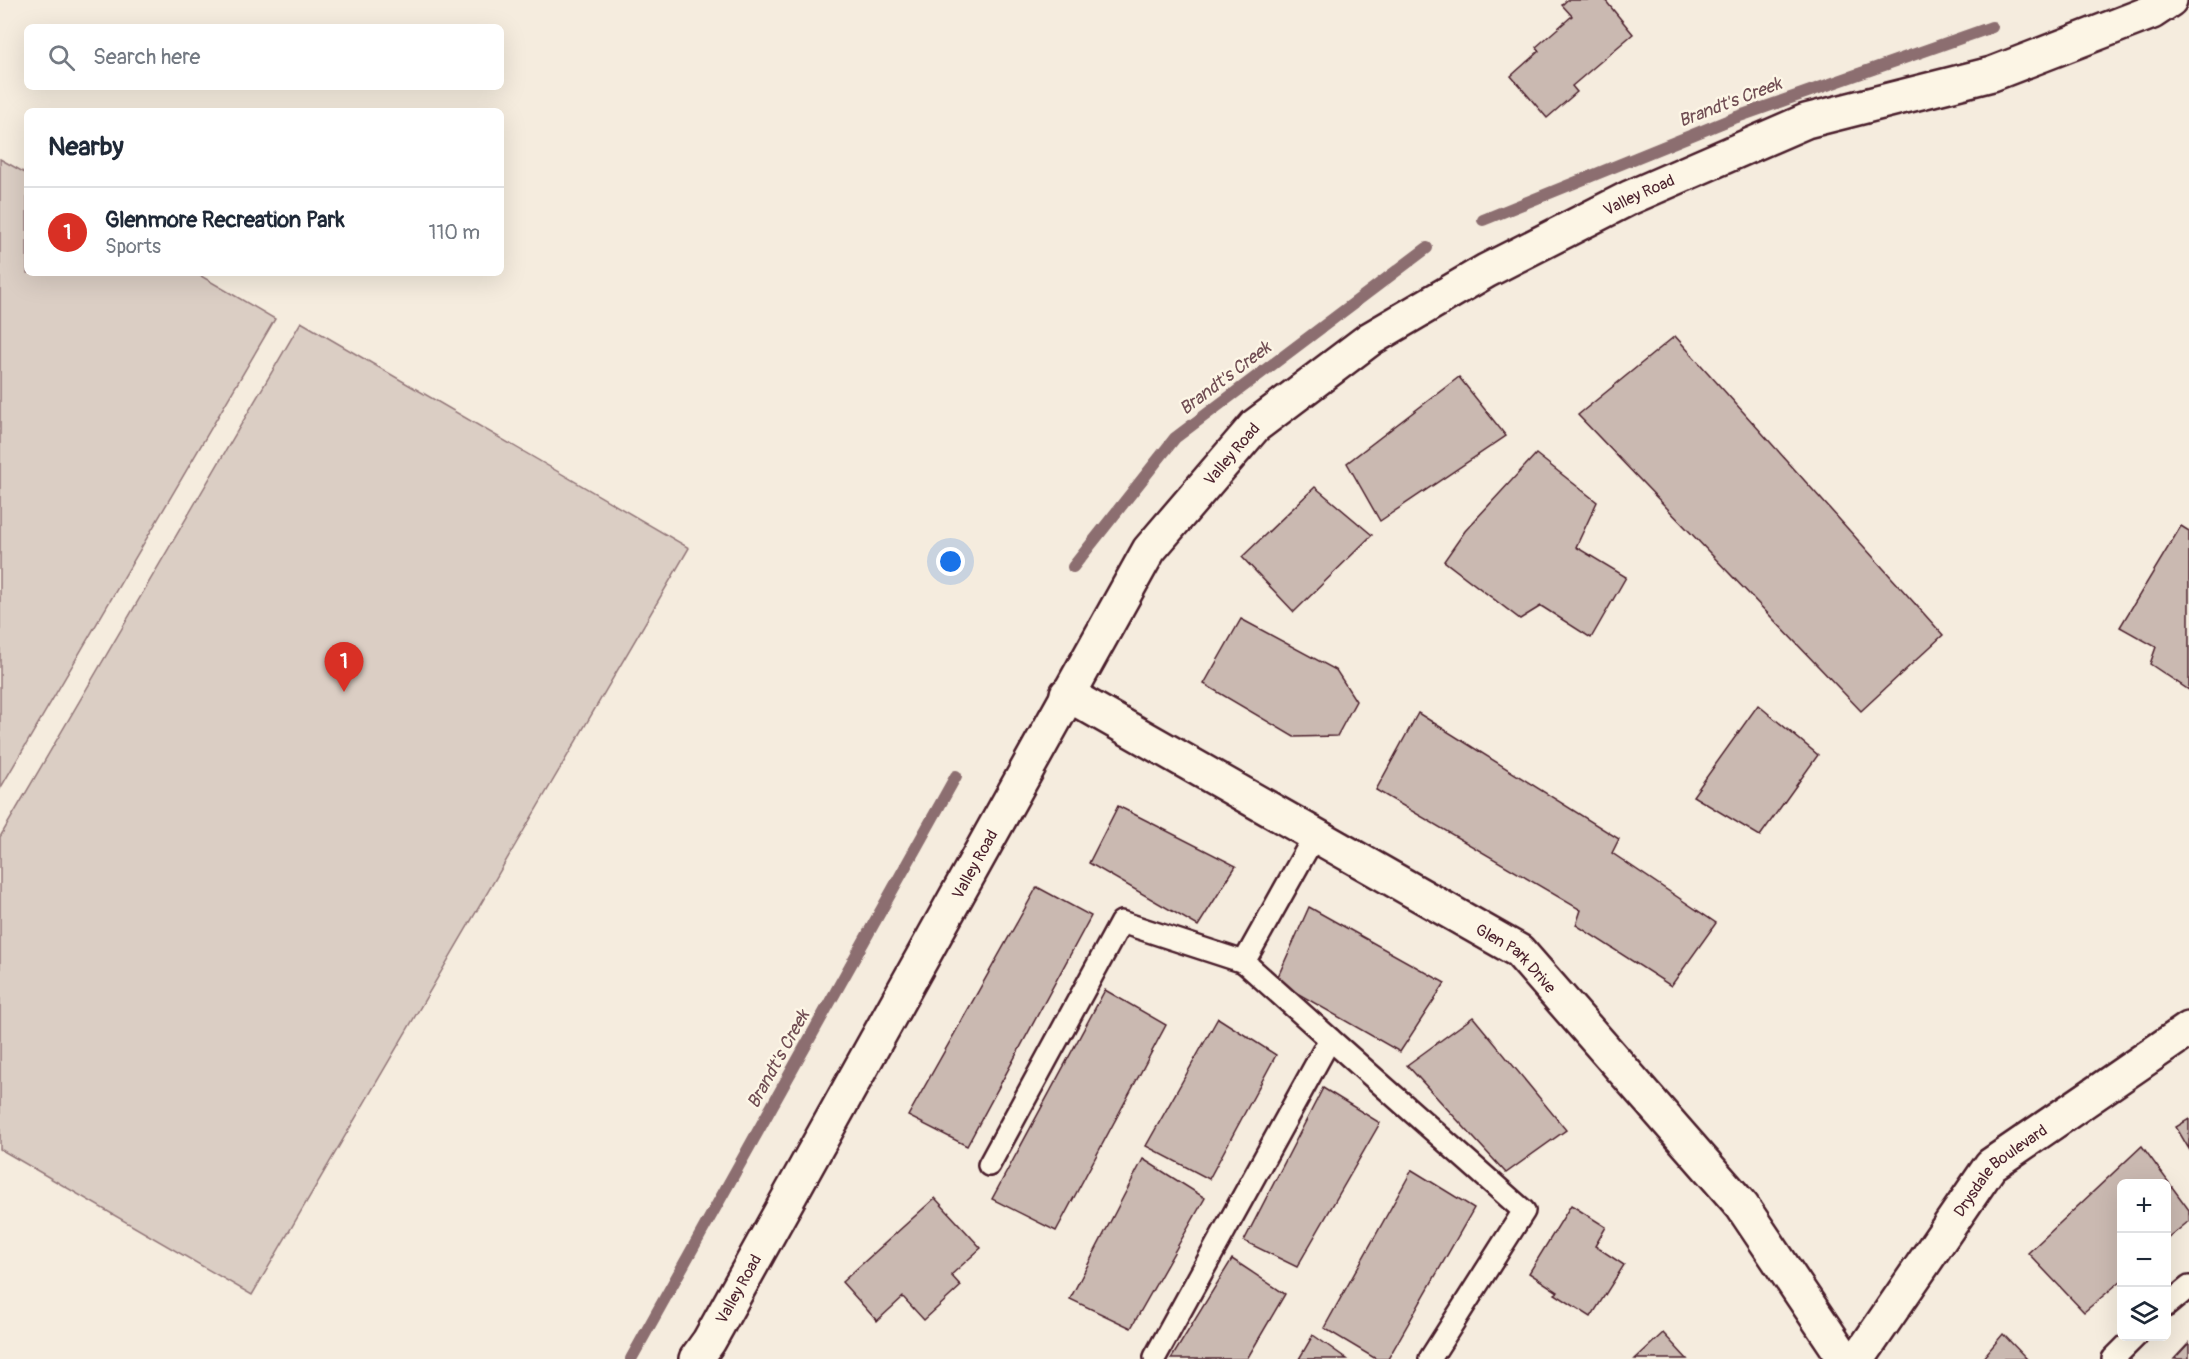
<!DOCTYPE html>
<meta charset="utf-8">
<style>
body{margin:0;font-family:Pangolin,sans-serif;background:#f2f2f3;color:#1f2937}
.controls{position:absolute;right:18px;bottom:18px;display:grid;overflow:hidden;border-radius:9px;box-shadow:0 6px 24px #0002}
.controls button{width:54px;height:54px;display:grid;place-items:center;padding:0;border:0;border-bottom:2px solid #e0e1e3;background:#fff;color:#1f2937;font:30px sans-serif}
.you{position:absolute;left:951px;top:562px;width:21px;height:21px;margin:-15px;border:4px solid #fff;border-radius:50%;background:#1a73e8;box-shadow:0 0 0 9px #1a73e833}
.badge{display:grid;place-items:center;width:39px;height:39px;border-radius:50%;background:#d93025;color:#fff;font-size:20px;font-weight:700}
.pin{position:absolute;translate:-50% -50px;filter:drop-shadow(0 2px 3px #0008)}
.pin::after{content:'';position:absolute;top:32px;width:21px;height:18px;background:inherit;clip-path:polygon(0 0,100% 0,50% 100%)}
.list{margin:0;padding:0;list-style:none}
h2{display:flex;justify-content:space-between;align-items:center;height:78px;margin:0;padding:0 24px;font-size:26px}
h2 small{font-size:20px;font-weight:400;color:#747a83}
.list li{display:grid;grid-template-columns:39px 1fr auto;gap:18px;align-items:center;box-sizing:border-box;height:90px;padding:0 24px;border-top:2px solid #e0e1e3}
.list b{display:block;font-size:22px;white-space:nowrap}
.list p{margin:0;font-size:20px;white-space:nowrap;color:#747a83}
.list em{font-size:20px;font-style:normal;color:#747a83}
.icon{flex:none;width:33px;height:33px;fill:none;stroke:currentColor;stroke-width:2;stroke-linecap:round;stroke-linejoin:round}
.map{position:relative;flex:none;width:2189px;height:1359px;overflow:hidden}
.search{position:absolute;background:#fff;box-shadow:0 6px 24px #0002;left:24px;top:24px;width:480px;height:66px;display:flex;align-items:center;gap:15px;box-sizing:border-box;padding:0 21px;border-radius:9px;color:#747a83;font-size:22px}
.panel{position:absolute;background:#fff;box-shadow:0 6px 24px #0002;left:24px;top:108px;width:480px;height:168px;border-radius:9px}
.map>svg:first-child{display:block}
.green{fill:#dbcec4;stroke:#927678;stroke-width:1.5}
.lines{fill:none;stroke-linecap:round;stroke-linejoin:round}
.stream{stroke:#8c6e70;stroke-width:12}
.building{fill:#cab9b1;stroke:#4a1f2b;stroke-width:1.5}
.service-casing{stroke:#4a1f2b;stroke-width:26}
.minor-casing{stroke:#4a1f2b;stroke-width:38}
.tertiary-casing{stroke:#4a1f2b;stroke-width:38}
.service{stroke:#fcf5e5;stroke-width:21}
.minor{stroke:#fcf5e5;stroke-width:33}
.tertiary{stroke:#fcf5e5;stroke-width:33}
.labels{text-anchor:middle;stroke-width:5;stroke-linejoin:round;paint-order:stroke}
.street-label{font-size:16px;fill:#4a1f2b;stroke:#fcf5e5}
.water-label{font-size:18px;font-style:italic;fill:#704d53;stroke:#fcf5e5}
</style>
<div class="map">
<svg width="2189" height="1359" viewBox="0 0 2189 1359">
<rect width="100%" height="100%" fill="#f5ecde"/>
<filter id="ink" filterUnits="userSpaceOnUse"><feTurbulence type="fractalNoise" baseFrequency=".0167" numOctaves="2"/><feDisplacementMap in="SourceGraphic" scale="12" xChannelSelector="R" yChannelSelector="G"/><feConvolveMatrix kernelMatrix="1 2 1 2 8 2 1 2 1" color-interpolation-filters="sRGB"/></filter>
<g filter="url(#ink)">
<!-- green -->
<g class="green">
<path d="M 0,159 L 27,174 L 27,273 L 196,273 L 275,319 L 0,789 Z"/>
<path d="M 301,322 L 689,548 L 252,1295 L 0,1149 L 0,837 Z"/>
</g>
<g class="lines">
<!-- stream -->
<g class="stream">
<path d="M 1483,220 L 1734,118 L 1992,27"/>
<path d="M 1073,567 L 1175,438 L 1427,248"/>
<path d="M 631,1359 L 956,776"/>
</g>
</g>
<!-- building -->
<g class="building">
<path d="M 1567,0 L 1605,0 L 1633,34 L 1572,86 L 1577,92 L 1547,118 L 1511,76 L 1539,51 L 1536,47 L 1572,16 L 1562,5 Z"/>
<path d="M 1675,336 L 1943,635 L 1861,711 L 1578,415 Z"/>
<path d="M 1459,377 L 1506,436 L 1380,521 L 1347,463 Z"/>
<path d="M 1536,454 L 1597,502 L 1576,547 L 1626,577 L 1591,638 L 1541,606 L 1520,619 L 1444,561 L 1465,531 Z"/>
<path d="M 1315,487 L 1372,535 L 1294,612 L 1242,557 Z"/>
<path d="M 2181,526 L 2189,531 L 2189,690 L 2150,664 L 2156,647 L 2120,627 Z"/>
<path d="M 1241,619 L 1336,670 L 1356,701 L 1337,736 L 1294,737 L 1204,684 Z"/>
<path d="M 1758,705 L 1818,755 L 1760,836 L 1693,796 Z"/>
<path d="M 1418,713 L 1619,839 L 1612,853 L 1716,923 L 1671,986 L 1576,925 L 1581,910 L 1376,790 Z"/>
<path d="M 1118,806 L 1236,866 L 1198,926 L 1089,863 Z"/>
<path d="M 1037,887 L 1091,916 L 967,1146 L 908,1116 Z"/>
<path d="M 1309,907 L 1445,983 L 1400,1052 L 1276,981 Z"/>
<path d="M 1105,990 L 1166,1025 L 1056,1231 L 992,1199 Z"/>
<path d="M 1473,1017 L 1566,1130 L 1506,1173 L 1407,1065 Z"/>
<path d="M 1218,1018 L 1276,1055 L 1209,1179 L 1146,1146 Z"/>
<path d="M 1323,1088 L 1380,1123 L 1297,1267 L 1244,1241 Z"/>
<path d="M 2189,1119 L 2189,1149 L 2176,1127 Z"/>
<path d="M 2142,1146 L 2189,1210 L 2189,1221 L 2166,1240 L 2166,1184 L 2122,1184 L 2122,1280 L 2084,1312 L 2028,1253 Z"/>
<path d="M 1143,1159 L 1205,1198 L 1131,1328 L 1070,1299 Z"/>
<path d="M 1412,1170 L 1474,1208 L 1388,1359 L 1376,1359 L 1324,1328 Z"/>
<path d="M 935,1198 L 981,1248 L 951,1275 L 961,1286 L 924,1320 L 903,1297 L 877,1321 L 842,1282 Z"/>
<path d="M 1571,1205 L 1606,1227 L 1595,1246 L 1624,1265 L 1591,1317 L 1555,1294 L 1558,1292 L 1529,1273 Z"/>
<path d="M 1232,1259 L 1285,1294 L 1247,1359 L 1171,1359 Z"/>
<path d="M 1663,1333 L 1687,1359 L 1635,1359 Z"/>
<path d="M 2003,1334 L 2027,1359 L 1982,1359 Z"/>
<path d="M 1313,1335 L 1347,1359 L 1299,1359 Z"/>
<path d="M 2189,1343 L 2189,1359 L 2174,1359 Z"/>
</g>
<g class="lines">
<!-- service casing -->
<g class="service-casing">
<g id="service">
<path d="M 1330,1039 L 1524,1211 L 1430,1359"/>
<path d="M 989,1165 L 1121,922 L 1244,962"/>
<path d="M 2166,1306 L 2189,1287"/>
<path d="M 1155,1357 L 1330,1039 L 1244,962 L 1315,835"/>
<path d="M 2113,1359 L 2136,1336"/>
</g>
</g>
<!-- minor casing -->
<g class="minor-casing">
<g id="minor">
<path id="s1" d="M 1067,694 L 1519,951 L 1742,1206 L 1845,1359"/>
<path id="s2" d="M 1858,1359 L 1991,1165 L 2189,1029"/>
</g>
</g>
<!-- tertiary casing -->
<g class="tertiary-casing">
<g id="tertiary">
<path id="s3" d="M 696,1359 L 709,1341 L 1149,550 L 1255,426 L 1370,339 L 1486,271 L 1629,198 L 1806,121 L 1992,74 L 2152,12 L 2170,0"/>
</g>
</g>
<!-- service -->
<use href="#service" class="service"/>
<!-- minor -->
<use href="#minor" class="minor"/>
<!-- tertiary -->
<use href="#tertiary" class="tertiary"/>
</g>
</g>
<g class="labels">
<!-- street labels -->
<g class="street-label">
<text dy="6" stroke="none"><textPath href="#s3" startOffset="1540">Valley Road</textPath></text>
<text dy="6" stroke="none"><textPath href="#s3" startOffset="1054">Valley Road</textPath></text>
<text dy="6" stroke="none"><textPath href="#s3" startOffset="568">Valley Road</textPath></text>
<text dy="6" stroke="none"><textPath href="#s1" startOffset="522">Glen Park Drive</textPath></text>
<text dy="6" stroke="none"><textPath href="#s2" startOffset="238">Drysdale Boulevard</textPath></text>
<text dy="6" stroke="none"><textPath href="#s3" startOffset="82">Valley Road</textPath></text>
</g>
<!-- water labels -->
<g class="water-label">
<text transform="translate(1730 102) rotate(-21)" y="6">Brandt's Creek</text>
<text transform="translate(1225 378) rotate(-37)" y="6">Brandt's Creek</text>
<text transform="translate(778 1059) rotate(-61)" y="6">Brandt's Creek</text>
</g>
</g>
</svg>
<div class="controls">
<button>+</button>
<button>−</button>
<button><svg class="icon" aria-label="layers" viewBox="0 0 24 24"><path d="M12 4l9 5-9 5-9-5zM3 14l9 5 9-5"/></svg></button>
</div>
<div class="you"></div>
<div class="pin badge" style="left:344px;top:692px">1</div>
<div class="search"><svg class="icon" aria-label="search" viewBox="0 0 24 24"><circle cx="10" cy="10" r="6"/><path d="M15 15l6 6"/></svg>Search here</div>
<section class="panel">
<h2>Nearby<small></small></h2>
<ul class="list">
<li><span class="badge">1</span><div><b>Glenmore Recreation Park</b><p>Sports</p></div><em>110 m</em></li>
</ul>
</section>
</div>
